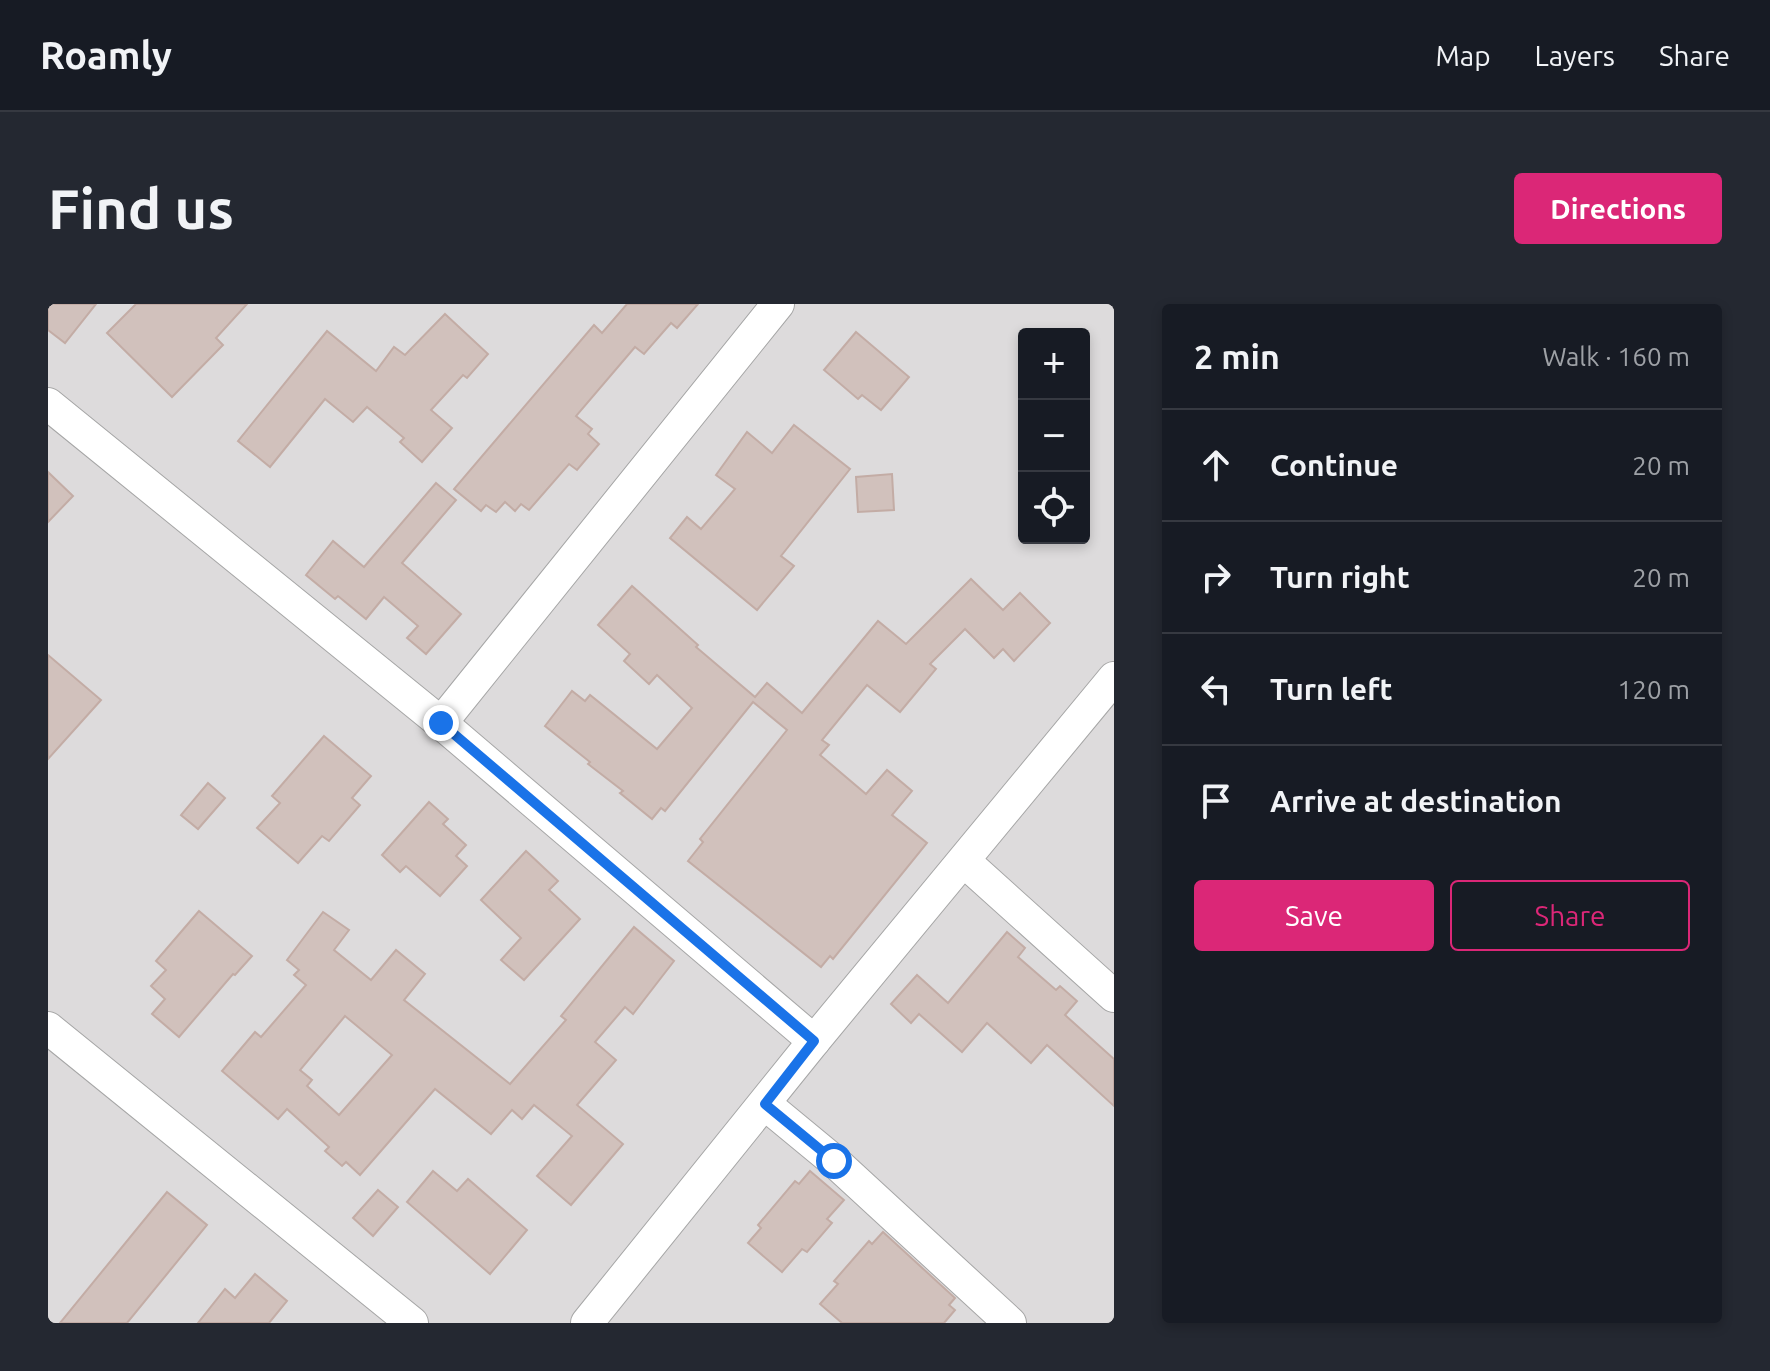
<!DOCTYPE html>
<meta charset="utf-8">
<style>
body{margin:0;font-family:Ubuntu,sans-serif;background:#242831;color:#f1f3f6}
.controls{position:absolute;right:24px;top:24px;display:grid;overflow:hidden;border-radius:8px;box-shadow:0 4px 12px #0003}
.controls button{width:72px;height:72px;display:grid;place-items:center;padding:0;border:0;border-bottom:2px solid #363941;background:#171b24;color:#f1f3f6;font:40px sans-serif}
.stop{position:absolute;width:24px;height:24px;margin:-18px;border:6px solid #1a73e8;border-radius:50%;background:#fff}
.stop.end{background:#1a73e8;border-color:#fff;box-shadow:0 2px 8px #0008}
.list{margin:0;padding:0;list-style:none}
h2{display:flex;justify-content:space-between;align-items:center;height:104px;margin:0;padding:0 32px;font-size:34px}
h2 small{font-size:26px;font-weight:400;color:#9ea1a6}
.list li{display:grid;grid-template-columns:52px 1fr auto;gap:24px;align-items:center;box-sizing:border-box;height:112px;padding:0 32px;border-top:2px solid #363941}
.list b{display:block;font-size:30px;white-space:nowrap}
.list em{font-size:26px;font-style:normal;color:#9ea1a6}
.actions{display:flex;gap:16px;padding:24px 32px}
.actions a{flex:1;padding:18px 0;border:2px solid #db2777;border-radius:8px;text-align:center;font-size:28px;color:#db2777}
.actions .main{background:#db2777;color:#fff}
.icon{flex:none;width:44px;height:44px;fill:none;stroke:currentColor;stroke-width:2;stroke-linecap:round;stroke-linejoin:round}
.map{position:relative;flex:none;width:1066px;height:1019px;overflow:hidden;border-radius:8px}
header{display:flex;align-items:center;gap:48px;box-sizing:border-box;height:112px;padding:0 40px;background:#171b24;border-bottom:2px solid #363941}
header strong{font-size:38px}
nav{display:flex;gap:44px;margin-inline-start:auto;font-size:28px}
.intro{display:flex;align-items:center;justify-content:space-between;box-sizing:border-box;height:192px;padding:0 48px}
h1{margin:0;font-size:56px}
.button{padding:20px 36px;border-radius:8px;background:#db2777;color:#fff;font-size:28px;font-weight:700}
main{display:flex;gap:48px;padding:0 48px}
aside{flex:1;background:#171b24;border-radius:8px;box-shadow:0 4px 12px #0003}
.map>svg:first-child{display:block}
.residential{fill:#dddbdc;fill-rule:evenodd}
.building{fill:#d1c1bc;stroke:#c3aca5;stroke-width:2;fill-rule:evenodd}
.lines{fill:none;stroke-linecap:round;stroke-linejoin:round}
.minor-casing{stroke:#a6a6a6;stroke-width:34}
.minor{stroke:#fff;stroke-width:32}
.route{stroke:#1a73e8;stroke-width:10}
</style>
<header>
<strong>Roamly</strong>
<nav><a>Map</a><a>Layers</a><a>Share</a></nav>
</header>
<div class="intro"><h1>Find us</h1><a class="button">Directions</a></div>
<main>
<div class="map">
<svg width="1066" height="1019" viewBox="0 0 1066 1019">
<rect width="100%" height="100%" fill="#f0e9e4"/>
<!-- residential -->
<path class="residential" d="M 0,0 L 1066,0 L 1066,1019 L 0,1019 ZM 976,30 L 1036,30 L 1036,234 L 976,234 Z"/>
<!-- building -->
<g class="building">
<path d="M 0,0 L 48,0 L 17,39 L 0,26 Z"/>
<path d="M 88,0 L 199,0 L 168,34 L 175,41 L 124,93 L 59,29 Z"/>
<path d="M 579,0 L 650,0 L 629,24 L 623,19 L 596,50 L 587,43 L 528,112 L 544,125 L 540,130 L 551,140 L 529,166 L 521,160 L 481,206 L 473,200 L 467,207 L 457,198 L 448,208 L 438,201 L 433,207 L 406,185 L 546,21 L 554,29 Z"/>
<path d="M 397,10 L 440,50 L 419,74 L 415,71 L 383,106 L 404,124 L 374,158 L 352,138 L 356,134 L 319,103 L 305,118 L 277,95 L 222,163 L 190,137 L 279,27 L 328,67 L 346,43 L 357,51 Z"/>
<path d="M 808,28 L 861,73 L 833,106 L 814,91 L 810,95 L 776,66 Z"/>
<path d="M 746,121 L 802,165 L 733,252 L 746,262 L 709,306 L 622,234 L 639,213 L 653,225 L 687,185 L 668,171 L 699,128 L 724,149 Z"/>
<path d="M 0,168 L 25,192 L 0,218 Z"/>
<path d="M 844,170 L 846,206 L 810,208 L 808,173 Z"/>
<path d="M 388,179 L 408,196 L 354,259 L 413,310 L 378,350 L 359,334 L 370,322 L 336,293 L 318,315 L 290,292 L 287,295 L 258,271 L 285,237 L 316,263 Z"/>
<path d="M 923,275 L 955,306 L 972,289 L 1002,319 L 966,357 L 955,345 L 946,354 L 917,325 L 882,360 L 888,365 L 852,408 L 819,381 L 774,436 L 781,441 L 772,451 L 818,490 L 839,466 L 864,487 L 844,511 L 879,539 L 785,655 L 782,652 L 773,663 L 640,557 L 655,538 L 652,535 L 739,426 L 705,398 L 617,507 L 613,504 L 604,515 L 572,489 L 575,487 L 540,460 L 542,458 L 497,422 L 524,387 L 537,397 L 542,391 L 609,445 L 644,404 L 609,371 L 601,380 L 576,357 L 582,350 L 550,321 L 584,282 L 650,341 L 648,343 L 707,393 L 719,379 L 754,409 L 830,317 L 858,340 Z"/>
<path d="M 0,351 L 53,396 L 0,455 Z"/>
<path d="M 276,432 L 323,472 L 304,494 L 312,501 L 281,537 L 274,532 L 250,559 L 209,524 L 232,499 L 224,492 Z"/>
<path d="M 160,479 L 177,494 L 150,525 L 133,511 Z"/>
<path d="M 381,498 L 400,515 L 395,520 L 418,541 L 408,552 L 419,562 L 392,592 L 358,562 L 352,568 L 334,551 Z"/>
<path d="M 478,547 L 510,577 L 501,586 L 532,615 L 476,676 L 453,656 L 473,634 L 433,596 Z"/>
<path d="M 151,607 L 204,652 L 187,671 L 185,670 L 131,733 L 104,710 L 117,695 L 103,682 L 118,666 L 108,657 Z"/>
<path d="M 275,608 L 301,626 L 286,646 L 323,676 L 348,646 L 377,670 L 356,696 L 462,780 L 518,716 L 513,712 L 586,623 L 626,657 L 585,710 L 577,703 L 547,738 L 568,756 L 529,801 L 575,840 L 523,901 L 489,872 L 524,832 L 486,801 L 474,815 L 464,806 L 443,830 L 387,785 L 312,871 L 298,858 L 294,862 L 277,847 L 281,843 L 239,805 L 230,815 L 174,767 L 207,728 L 213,733 L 258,681 L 246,671 L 251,666 L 239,656 ZM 297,712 L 344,751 L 291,811 L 259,782 L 264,776 L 252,766 Z"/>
<path d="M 959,628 L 977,644 L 970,653 L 1008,686 L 1012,682 L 1029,697 L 1017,711 L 1066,755 L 1066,802 L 999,741 L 983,759 L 939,719 L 914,748 L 871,710 L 863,719 L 843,700 L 869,671 L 900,699 Z"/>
<path d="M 385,867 L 409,887 L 420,875 L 479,926 L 442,970 L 359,898 Z"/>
<path d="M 762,867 L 796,896 L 779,915 L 784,919 L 759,948 L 754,945 L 734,968 L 700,939 L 713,924 L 710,921 L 747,877 L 751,880 Z"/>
<path d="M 330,886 L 350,903 L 325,932 L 305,914 Z"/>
<path d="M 119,888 L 159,921 L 79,1019 L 12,1019 Z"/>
<path d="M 835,928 L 907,994 L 901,1001 L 907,1006 L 896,1019 L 794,1019 L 772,1000 L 790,980 L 786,977 L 821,937 L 824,940 Z"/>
<path d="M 207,970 L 239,997 L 221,1019 L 150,1019 L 177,985 L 187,994 Z"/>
</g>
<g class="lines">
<!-- minor casing -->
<g class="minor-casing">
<g id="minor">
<path d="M 0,100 L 393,419 L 766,737"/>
<path d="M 393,419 L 730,0"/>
<path d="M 916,557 L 1066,692"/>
<path d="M 0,724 L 364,1019"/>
<path d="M 717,800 L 786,857 L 962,1019"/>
<path d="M 539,1019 L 766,737 L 1066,374"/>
</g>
</g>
<!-- minor -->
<use href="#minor" class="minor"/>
</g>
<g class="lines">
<!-- route -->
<path class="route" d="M 393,419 L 766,737 L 717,800 L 786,857"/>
</g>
</svg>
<div class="controls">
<button>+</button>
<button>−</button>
<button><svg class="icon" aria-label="locate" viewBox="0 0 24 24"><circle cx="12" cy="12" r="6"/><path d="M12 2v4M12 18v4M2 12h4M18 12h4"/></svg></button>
</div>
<div class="stop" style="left:786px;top:857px"></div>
<div class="stop end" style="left:393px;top:419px"></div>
</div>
<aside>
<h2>2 min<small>Walk · 160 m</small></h2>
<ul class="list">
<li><svg class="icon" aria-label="ahead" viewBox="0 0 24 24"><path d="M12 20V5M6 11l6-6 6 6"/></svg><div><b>Continue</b></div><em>20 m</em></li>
<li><svg class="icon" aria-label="right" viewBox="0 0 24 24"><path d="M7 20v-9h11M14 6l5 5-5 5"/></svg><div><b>Turn right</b></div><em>20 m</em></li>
<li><svg class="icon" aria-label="left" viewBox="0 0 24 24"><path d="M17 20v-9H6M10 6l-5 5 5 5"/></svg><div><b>Turn left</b></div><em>120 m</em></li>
<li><svg class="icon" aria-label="arrive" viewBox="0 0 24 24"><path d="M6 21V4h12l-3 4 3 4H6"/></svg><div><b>Arrive at destination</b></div></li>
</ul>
<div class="actions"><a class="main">Save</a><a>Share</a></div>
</aside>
</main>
